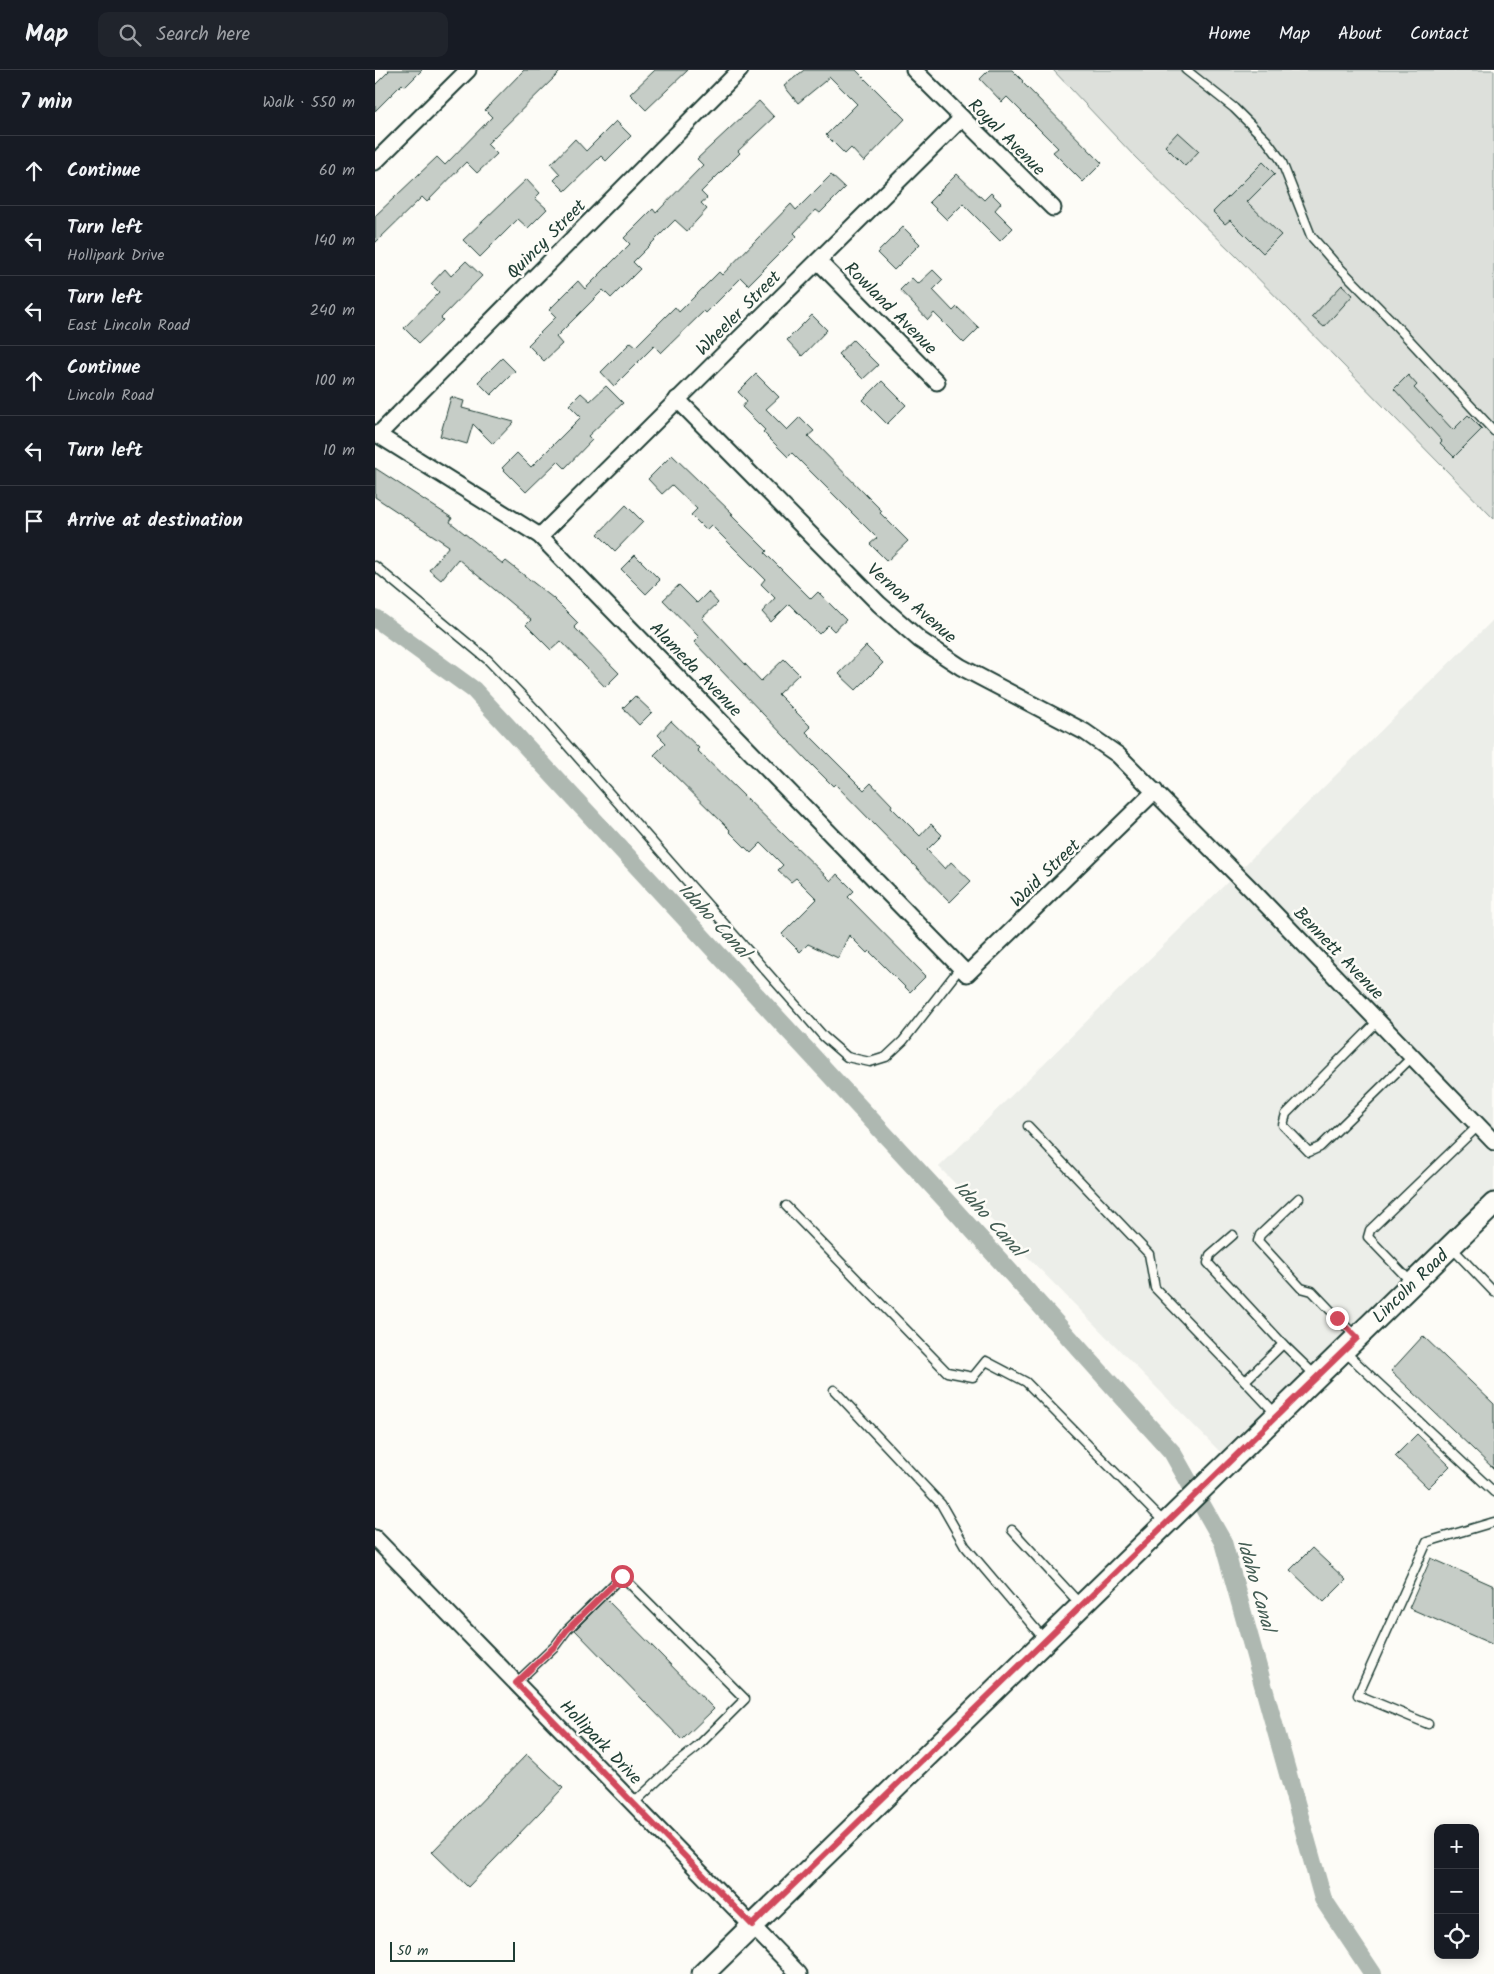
<!DOCTYPE html>
<meta charset="utf-8">
<style>
body{margin:0;font-family:Kalam,sans-serif;background:#20242c;color:#f1f3f6}
.controls{position:absolute;right:15px;bottom:15px;display:grid;overflow:hidden;border-radius:10px;box-shadow:0 2px 12px #0003}
.controls button{width:45px;height:45px;display:grid;place-items:center;padding:0;border:0;border-bottom:1px solid #363941;background:#171b24;color:#f1f3f6;font:25px sans-serif}
.scale{position:absolute;left:15px;bottom:12px;width:125px;box-sizing:border-box;padding-left:5px;border:2px solid #1f3d34;border-top:0;font-size:14px;line-height:18px;white-space:nowrap;color:#1f3d34;-webkit-text-stroke:4px #fdfcf7;paint-order:stroke}
.stop{position:absolute;width:15px;height:15px;margin:-11px;border:4px solid #d1495b;border-radius:50%;background:#fff}
.stop.end{background:#d1495b;border-color:#fff;box-shadow:0 1px 5px #0008}
.list{margin:0;padding:0;list-style:none}
h2{display:flex;justify-content:space-between;align-items:center;height:65px;margin:0;padding:0 20px;font-size:21px}
h2 small{font-size:16px;font-weight:400;color:#9ea1a6}
.list li{display:grid;grid-template-columns:32px 1fr auto;gap:15px;align-items:center;box-sizing:border-box;height:70px;padding:0 20px;border-top:1px solid #363941}
.list b{display:block;font-size:19px;white-space:nowrap}
.list p{margin:0;font-size:16px;white-space:nowrap;color:#9ea1a6}
.list em{font-size:16px;font-style:normal;color:#9ea1a6}
.icon{flex:none;width:28px;height:28px;fill:none;stroke:currentColor;stroke-width:2;stroke-linecap:round;stroke-linejoin:round}
.map{position:relative;flex:none;width:1119px;height:1904px;overflow:hidden}
header{display:flex;align-items:center;gap:30px;box-sizing:border-box;height:70px;padding:0 25px;background:#171b24;border-bottom:1px solid #363941}
header strong{font-size:24px}
nav{display:flex;gap:28px;margin-inline-start:auto;font-size:18px}
.search{width:350px;height:45px;background:#20242c;display:flex;align-items:center;gap:12px;box-sizing:border-box;padding:0 18px;border-radius:10px;color:#9ea1a6;font-size:19px}
main{display:flex}
aside{flex:1;background:#171b24}
.map>svg:first-child{display:block}
.built{fill:#eceee9}
.green{fill:#dde0db;stroke:#7e8e88}
.lines{fill:none;stroke-linecap:round;stroke-linejoin:round}
.canal{stroke:#aeb8b1;stroke-width:18}
.building{fill:#c6cdc7;stroke:#1f3d34}
.service-casing{stroke:#1f3d34;stroke-width:11}
.minor-casing{stroke:#1f3d34;stroke-width:19}
.secondary-casing{stroke:#1f3d34;stroke-width:25}
.service{stroke:#fdfcf7;stroke-width:8}
.minor{stroke:#fdfcf7;stroke-width:15}
.secondary{stroke:#fdfcf7;stroke-width:21}
.route{stroke:#d1495b;stroke-width:6}
.labels{text-anchor:middle;stroke-width:5;stroke-linejoin:round;paint-order:stroke}
.street-label{font-size:18px;fill:#1f3d34;stroke:#fdfcf7}
.water-label{font-size:19px;font-style:italic;fill:#435c53;stroke:#fdfcf7}
</style>
<header>
<strong>Map</strong>
<div class="search"><svg class="icon" aria-label="search" viewBox="0 0 24 24"><circle cx="10" cy="10" r="6"/><path d="M15 15l6 6"/></svg>Search here</div>
<nav><a>Home</a><a>Map</a><a>About</a><a>Contact</a></nav>
</header>
<main>
<aside>
<h2>7 min<small>Walk · 550 m</small></h2>
<ul class="list">
<li><svg class="icon" aria-label="ahead" viewBox="0 0 24 24"><path d="M12 20V5M6 11l6-6 6 6"/></svg><div><b>Continue</b></div><em>60 m</em></li>
<li><svg class="icon" aria-label="left" viewBox="0 0 24 24"><path d="M17 20v-9H6M10 6l-5 5 5 5"/></svg><div><b>Turn left</b><p>Hollipark Drive</p></div><em>140 m</em></li>
<li><svg class="icon" aria-label="left" viewBox="0 0 24 24"><path d="M17 20v-9H6M10 6l-5 5 5 5"/></svg><div><b>Turn left</b><p>East Lincoln Road</p></div><em>240 m</em></li>
<li><svg class="icon" aria-label="ahead" viewBox="0 0 24 24"><path d="M12 20V5M6 11l6-6 6 6"/></svg><div><b>Continue</b><p>Lincoln Road</p></div><em>100 m</em></li>
<li><svg class="icon" aria-label="left" viewBox="0 0 24 24"><path d="M17 20v-9H6M10 6l-5 5 5 5"/></svg><div><b>Turn left</b></div><em>10 m</em></li>
<li><svg class="icon" aria-label="arrive" viewBox="0 0 24 24"><path d="M6 21V4h12l-3 4 3 4H6"/></svg><div><b>Arrive at destination</b></div></li>
</ul>
</aside>
<div class="map">
<svg width="1119" height="1904" viewBox="0 0 1119 1904">
<rect width="100%" height="100%" fill="#fdfcf7"/>
<filter id="ink" filterUnits="userSpaceOnUse"><feTurbulence type="fractalNoise" baseFrequency=".02" numOctaves="2"/><feDisplacementMap in="SourceGraphic" scale="10" xChannelSelector="R" yChannelSelector="G"/><feConvolveMatrix kernelMatrix="1 2 1 2 8 2 1 2 1" color-interpolation-filters="sRGB"/></filter>
<g filter="url(#ink)">
<!-- built -->
<path class="built" d="M 1119,549 L 1119,1134 L 854,1391 L 564,1097 Z"/>
<!-- green -->
<path class="green" d="M 678,0 L 1119,0 L 1119,449 L 863,188 L 760,87 Z"/>
<g class="lines">
<!-- canal -->
<path class="canal" d="M 0,548 L 99,620 L 575,1135 L 797,1382 L 848,1472 L 948,1829 L 998,1904"/>
</g>
<!-- building -->
<g class="building">
<path d="M 13,0 L 47,0 L 30,17 L 27,14 L 0,41 L 0,15 L 14,1 Z"/>
<path d="M 149,0 L 187,0 L 112,74 L 122,84 L 102,103 L 91,92 L 52,132 L 47,127 L 0,173 L 0,146 L 62,87 L 70,95 L 117,47 L 110,40 Z"/>
<path d="M 280,0 L 313,0 L 271,40 L 255,24 Z"/>
<path d="M 429,0 L 481,0 L 530,49 L 489,92 L 476,78 L 470,84 L 451,65 L 482,34 L 455,7 L 423,33 L 409,16 Z"/>
<path d="M 614,0 L 637,0 L 648,11 L 647,12 L 727,93 L 708,112 L 678,82 L 683,78 L 632,27 L 627,32 L 605,9 Z"/>
<path d="M 384,31 L 399,47 L 363,81 L 365,83 L 326,122 L 332,128 L 326,133 L 332,139 L 312,161 L 300,150 L 258,192 L 265,199 L 236,228 L 228,220 L 181,267 L 187,274 L 169,291 L 153,275 L 181,247 L 174,240 L 203,211 L 210,219 L 255,174 L 249,168 L 278,139 L 281,143 L 328,95 L 322,89 Z"/>
<path d="M 241,51 L 256,66 L 231,91 L 226,86 L 190,121 L 179,110 L 185,104 L 176,94 L 200,69 L 211,81 Z"/>
<path d="M 803,62 L 824,81 L 810,96 L 790,76 Z"/>
<path d="M 888,92 L 900,104 L 872,132 L 906,165 L 888,183 L 855,150 L 850,154 L 838,142 Z"/>
<path d="M 582,104 L 609,130 L 616,123 L 626,133 L 620,140 L 638,158 L 625,171 L 588,134 L 572,150 L 554,132 Z"/>
<path d="M 456,105 L 470,118 L 445,143 L 441,140 L 419,163 L 422,166 L 373,215 L 366,208 L 331,243 L 329,241 L 286,283 L 279,276 L 239,316 L 226,302 L 256,272 L 261,276 L 300,237 L 304,242 L 344,202 L 347,205 L 416,134 L 421,140 Z"/>
<path d="M 152,109 L 165,123 L 160,128 L 172,139 L 153,158 L 143,149 L 105,187 L 88,170 Z"/>
<path d="M 528,157 L 545,174 L 519,200 L 502,183 Z"/>
<path d="M 91,191 L 107,206 L 66,248 L 68,250 L 44,273 L 29,258 L 64,222 L 56,214 L 70,199 L 76,206 Z"/>
<path d="M 558,200 L 568,210 L 558,220 L 578,241 L 582,237 L 604,258 L 589,273 L 559,243 L 553,250 L 525,220 L 537,208 L 543,214 Z"/>
<path d="M 967,215 L 978,225 L 949,257 L 937,247 Z"/>
<path d="M 437,245 L 452,260 L 427,286 L 412,270 Z"/>
<path d="M 478,270 L 503,295 L 488,309 L 463,284 Z"/>
<path d="M 127,288 L 140,301 L 116,325 L 103,312 Z"/>
<path d="M 381,304 L 404,327 L 391,339 L 412,360 L 425,347 L 439,361 L 433,366 L 492,426 L 507,441 L 505,443 L 533,471 L 512,491 L 495,474 L 502,468 L 417,383 L 413,387 L 388,362 L 390,360 L 367,337 L 372,331 L 363,322 Z"/>
<path d="M 1033,305 L 1042,315 L 1039,318 L 1078,360 L 1093,345 L 1107,359 L 1079,387 L 1065,373 L 1067,371 L 1019,319 Z"/>
<path d="M 507,311 L 531,335 L 512,354 L 488,330 Z"/>
<path d="M 231,316 L 248,333 L 213,366 L 217,370 L 190,398 L 183,391 L 151,422 L 127,398 L 142,383 L 156,397 L 206,347 L 194,335 L 206,323 L 215,331 Z"/>
<path d="M 76,327 L 89,331 L 87,338 L 139,352 L 118,374 L 98,354 L 92,374 L 65,366 Z"/>
<path d="M 297,385 L 358,444 L 356,445 L 392,481 L 390,483 L 436,529 L 443,522 L 471,550 L 459,561 L 453,555 L 444,564 L 414,534 L 396,552 L 387,542 L 400,528 L 386,514 L 390,509 L 336,455 L 331,460 L 316,445 L 322,439 L 297,415 L 287,424 L 273,409 Z"/>
<path d="M 0,398 L 77,448 L 75,452 L 128,494 L 131,491 L 178,528 L 203,553 L 199,557 L 244,603 L 230,617 L 186,571 L 176,580 L 151,555 L 156,550 L 83,489 L 66,510 L 54,500 L 74,476 L 0,427 Z"/>
<path d="M 251,435 L 268,452 L 240,481 L 223,464 Z"/>
<path d="M 260,485 L 285,510 L 271,524 L 246,499 Z"/>
<path d="M 304,515 L 322,533 L 333,522 L 343,533 L 327,548 L 386,611 L 409,589 L 424,604 L 403,624 L 436,657 L 431,662 L 489,720 L 496,713 L 517,735 L 516,737 L 545,766 L 556,754 L 567,765 L 552,780 L 570,799 L 576,792 L 596,811 L 575,832 L 460,714 L 458,716 L 433,691 L 319,572 L 324,567 L 288,530 Z"/>
<path d="M 491,576 L 508,593 L 481,620 L 464,604 Z"/>
<path d="M 260,626 L 277,642 L 264,655 L 248,638 Z"/>
<path d="M 296,651 L 324,678 L 322,680 L 456,811 L 462,804 L 479,821 L 473,827 L 551,906 L 535,922 L 494,881 L 492,883 L 474,865 L 463,888 L 433,874 L 425,882 L 407,864 L 442,829 L 421,808 L 416,812 L 403,800 L 408,795 L 386,773 L 376,783 L 354,761 L 355,760 L 279,685 L 291,673 L 283,665 Z"/>
<path d="M 1048,1266 L 1119,1334 L 1119,1399 L 1016,1301 Z"/>
<path d="M 1042,1364 L 1075,1396 L 1053,1418 L 1020,1386 Z"/>
<path d="M 937,1478 L 971,1510 L 949,1532 L 915,1500 Z"/>
<path d="M 1056,1488 L 1119,1516 L 1119,1575 L 1034,1538 Z"/>
<path d="M 231,1529 L 339,1639 L 307,1670 L 200,1560 Z"/>
<path d="M 152,1684 L 188,1718 L 93,1817 L 57,1782 Z"/>
</g>
<g class="lines">
<!-- service casing -->
<g class="service-casing">
<g id="service">
<path d="M 811,0 L 859,38 L 892,71 L 906,90 L 936,166 L 958,191 L 1013,247 L 1119,361"/>
<path d="M 0,496 L 113,590 L 163,642 L 449,967 L 472,987 L 495,992 L 511,987 L 528,971 L 585,898"/>
<path d="M 1003,951 L 911,1044 L 908,1055 L 934,1082 L 945,1077 L 1037,987"/>
<path d="M 653,1056 L 774,1184 L 780,1218 L 870,1311"/>
<path d="M 924,1128 L 885,1165 L 883,1171 L 926,1218 L 937,1221 L 980,1266"/>
<path d="M 411,1136 L 572,1302 L 598,1307 L 611,1291 L 651,1312 L 790,1453"/>
<path d="M 858,1165 L 835,1185 L 833,1193 L 908,1274"/>
<path d="M 1077,1178 L 1119,1222"/>
<path d="M 1036,1212 L 993,1167 L 995,1160 L 1103,1056"/>
<path d="M 969,1281 L 1119,1422"/>
<path d="M 459,1320 L 566,1434 L 590,1476 L 669,1569"/>
<path d="M 901,1344 L 870,1311 L 908,1274 L 940,1305"/>
<path d="M 637,1460 L 705,1534"/>
<path d="M 141,1613 L 180,1576 L 192,1560 L 247,1506 L 370,1629 L 321,1678 L 297,1697 L 259,1733"/>
<path d="M 1053,1654 L 983,1625 L 1052,1472 L 1119,1452"/>
</g>
</g>
<!-- minor casing -->
<g class="minor-casing">
<g id="minor">
<path d="M 539,0 L 678,138"/>
<path d="M 0,92 L 93,0"/>
<path d="M 443,191 L 562,312"/>
<path d="M 302,329 L 504,534 L 545,570 L 586,597 L 710,662 L 743,685 L 877,820 L 1119,1072"/>
<path d="M 0,363 L 165,466 L 592,904 L 780,721"/>
<path d="M 3,365 L 365,0"/>
<path d="M 165,466 L 587,48"/>
<path d="M 0,1468 L 424,1904"/>
</g>
</g>
<!-- secondary casing -->
<g class="secondary-casing">
<path id="secondary" d="M 328,1904 L 1119,1134"/>
</g>
<!-- service -->
<use href="#service" class="service"/>
<!-- minor -->
<use href="#minor" class="minor"/>
<!-- secondary -->
<use href="#secondary" class="secondary"/>
</g>
</g>
<g class="lines" filter="url(#ink)">
<!-- route -->
<path class="route" d="M 247,1506 L 192,1560 L 180,1576 L 141,1613 L 377,1855 L 982,1268 L 962,1248"/>
</g>
<g class="labels">
<!-- street labels -->
<g class="street-label">
<text transform="translate(632 67) rotate(45)" y="6">Royal Avenue</text>
<text transform="translate(171 169) rotate(-45)" y="6">Quincy Street</text>
<text transform="translate(516 238) rotate(45)" y="6">Rowland Avenue</text>
<text transform="translate(363 243) rotate(-45)" y="6">Wheeler Street</text>
<text transform="translate(537 533) rotate(41)" y="6">Vernon Avenue</text>
<text transform="translate(321 599) rotate(46)" y="6">Alameda Avenue</text>
<text transform="translate(670 803) rotate(-44)" y="6">Waid Street</text>
<text transform="translate(964 883) rotate(46)" y="6">Bennett Avenue</text>
<text transform="translate(1035 1216) rotate(-44)" y="6">Lincoln Road</text>
<text transform="translate(226 1672) rotate(46)" y="6">Hollipark Drive</text>
</g>
<!-- water labels -->
<g class="water-label">
<text transform="translate(340 850) rotate(47)" y="7">Idaho Canal</text>
<text transform="translate(615 1148) rotate(48)" y="7">Idaho Canal</text>
<text transform="translate(882 1515) rotate(74)" y="7">Idaho Canal</text>
</g>
</g>
</svg>
<div class="controls">
<button>+</button>
<button>−</button>
<button><svg class="icon" aria-label="locate" viewBox="0 0 24 24"><circle cx="12" cy="12" r="6"/><path d="M12 2v4M12 18v4M2 12h4M18 12h4"/></svg></button>
</div>
<div class="scale">50 m</div>
<div class="stop" style="left:247px;top:1506px"></div>
<div class="stop end" style="left:962px;top:1248px"></div>
</div>
</main>
